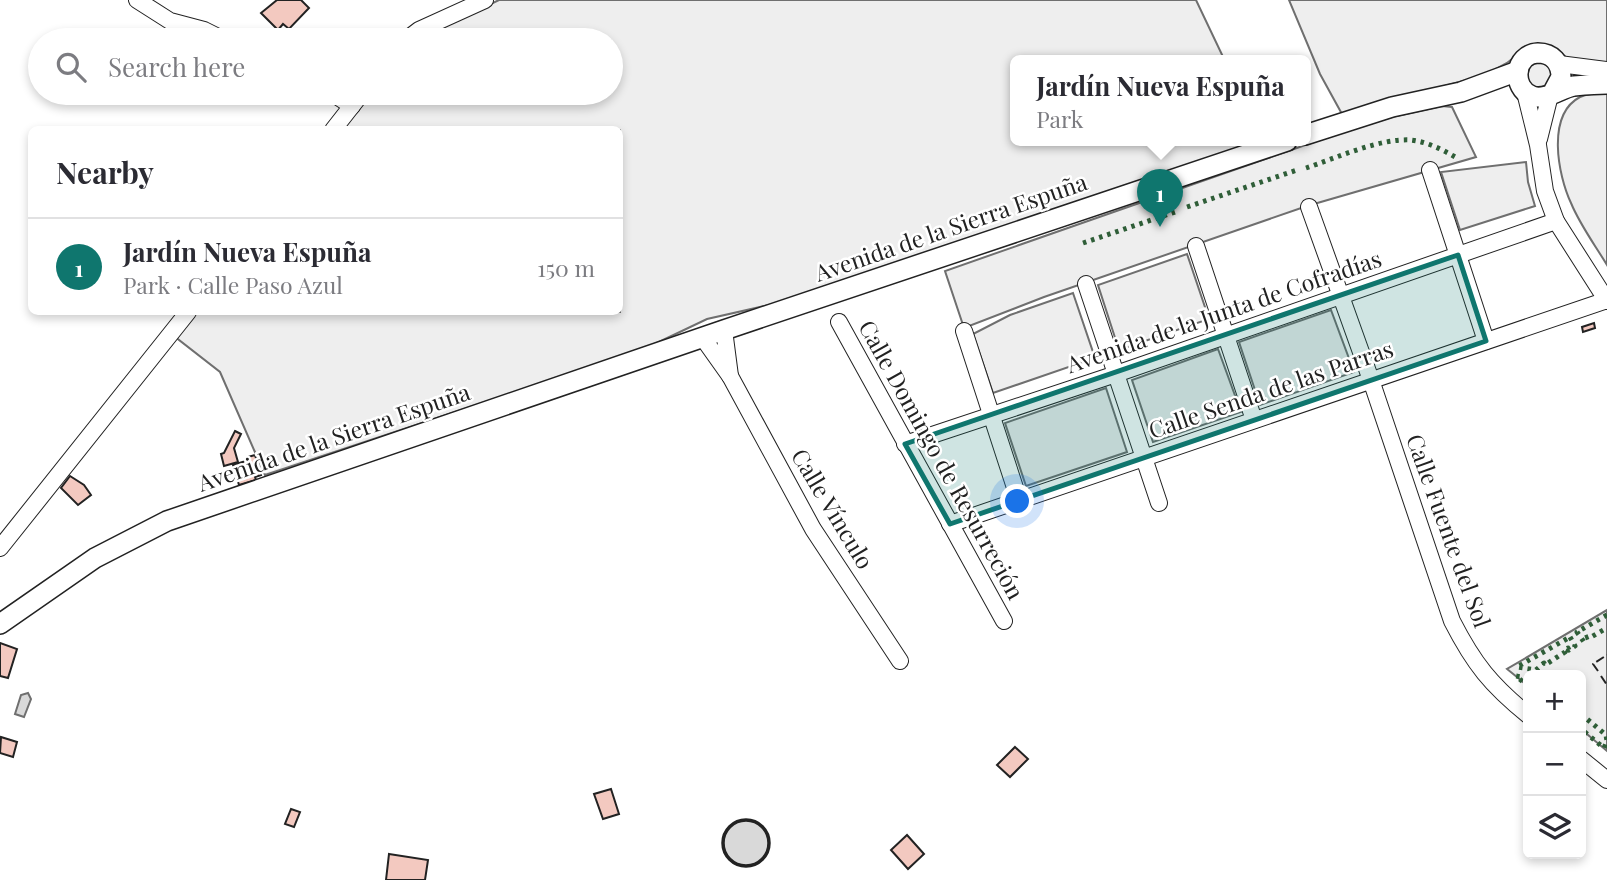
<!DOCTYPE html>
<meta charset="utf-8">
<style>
body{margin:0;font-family:"Playfair Display",serif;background:#f2f2f3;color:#2b2b33}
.controls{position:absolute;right:21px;bottom:21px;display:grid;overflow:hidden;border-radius:10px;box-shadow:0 4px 10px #0003}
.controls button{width:63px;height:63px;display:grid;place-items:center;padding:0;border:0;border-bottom:2px solid #e1e1e2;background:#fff;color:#2b2b33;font:35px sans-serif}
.you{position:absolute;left:1018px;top:502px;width:24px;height:24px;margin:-18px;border:5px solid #fff;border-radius:50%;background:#1a73e8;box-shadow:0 0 0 10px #1a73e833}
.badge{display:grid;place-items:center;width:46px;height:46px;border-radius:50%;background:#0f766e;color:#fff;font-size:23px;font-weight:700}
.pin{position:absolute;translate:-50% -58px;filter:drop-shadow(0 2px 4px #0008)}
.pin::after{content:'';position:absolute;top:37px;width:24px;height:21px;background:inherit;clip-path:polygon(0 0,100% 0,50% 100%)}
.popup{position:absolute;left:1010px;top:55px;width:301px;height:91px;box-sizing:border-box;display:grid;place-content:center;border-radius:10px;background:#fff;filter:drop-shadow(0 2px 5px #0005);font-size:23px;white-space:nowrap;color:#7c7c81}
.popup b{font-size:26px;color:#2b2b33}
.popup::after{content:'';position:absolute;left:50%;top:100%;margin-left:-14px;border:14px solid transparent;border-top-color:#fff}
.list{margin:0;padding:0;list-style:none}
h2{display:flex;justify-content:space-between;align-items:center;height:91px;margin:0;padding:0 28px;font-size:30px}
h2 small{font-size:23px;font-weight:400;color:#7c7c81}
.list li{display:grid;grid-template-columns:46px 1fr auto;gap:21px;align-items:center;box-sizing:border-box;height:98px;padding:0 28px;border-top:2px solid #e1e1e2}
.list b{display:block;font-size:26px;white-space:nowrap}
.list p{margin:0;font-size:23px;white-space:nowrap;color:#7c7c81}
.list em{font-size:23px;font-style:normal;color:#7c7c81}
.icon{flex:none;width:38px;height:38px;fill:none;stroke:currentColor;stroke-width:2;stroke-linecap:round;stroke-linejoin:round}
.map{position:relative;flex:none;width:1607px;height:880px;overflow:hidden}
.search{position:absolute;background:#fff;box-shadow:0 4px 10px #0003;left:28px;top:28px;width:595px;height:77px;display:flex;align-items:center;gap:18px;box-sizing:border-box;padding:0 24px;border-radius:38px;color:#7c7c81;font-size:26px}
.panel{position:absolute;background:#fff;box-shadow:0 4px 10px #0003;left:28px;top:126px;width:595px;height:189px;border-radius:10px}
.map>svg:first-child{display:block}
.green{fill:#eee;stroke:#6f6f6f;stroke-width:2}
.water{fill:#d9d9d9;stroke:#6f6f6f;stroke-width:2}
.building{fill:#f3c9c0;stroke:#222;stroke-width:2}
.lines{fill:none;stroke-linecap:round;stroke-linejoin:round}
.minor-casing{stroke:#222;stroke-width:18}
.major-casing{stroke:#222;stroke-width:22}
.minor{stroke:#fff;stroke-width:16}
.major{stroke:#fff;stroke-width:19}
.hedge{stroke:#2f5e38;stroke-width:5;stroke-dasharray:3.5 5;stroke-linecap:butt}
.fence{stroke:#222;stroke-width:2;stroke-dasharray:9 3.5;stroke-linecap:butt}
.wall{stroke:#222;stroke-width:3.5}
.marked{fill:#0f766e;fill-opacity:0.2;stroke:#0f766e;stroke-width:5;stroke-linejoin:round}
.labels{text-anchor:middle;stroke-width:5;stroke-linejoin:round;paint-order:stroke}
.street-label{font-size:23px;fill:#222;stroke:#fff}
</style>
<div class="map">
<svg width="1607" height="880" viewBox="0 0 1607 880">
<rect width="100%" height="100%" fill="#fff"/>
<!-- green -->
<g class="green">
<path d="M 499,0 L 1196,0 L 1225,61 L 1015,61 L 1015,141 L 1261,141 L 791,300 L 707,319 L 642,350 L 265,475 L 220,372 L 174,336 L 194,312 L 620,312 L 620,130 L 339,129 L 368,93 L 611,93 L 611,40 L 415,40 Z"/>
<path d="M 1289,0 L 1607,0 L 1607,64 L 1567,58 L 1556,49 L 1522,51 L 1507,63 L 1485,75 L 1342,114 L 1320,74 Z"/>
<path d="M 1538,60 L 1554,70 L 1549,88 L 1530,88 L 1525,68 Z"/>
<path d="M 1607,93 L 1607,265 C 1595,245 1580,225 1571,203 C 1558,175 1546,115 1580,97 C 1588,93 1598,93 1607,93 Z"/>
<path d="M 1442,106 L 1452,107 L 1476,157 L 1307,206 L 1044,297 L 964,328 L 945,271 L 1331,136 L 1392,117 Z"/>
<path d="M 1526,162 L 1528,182 L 1535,206 L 1460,230 L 1441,172 Z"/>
<path d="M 1187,254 L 1209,319 L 1119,350 L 1098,285 Z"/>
<path d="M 1073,293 L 1095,358 L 993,393 L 973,334 L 1010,315 Z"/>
<path d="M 1331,310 L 1354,372 L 1260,405 L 1239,342 Z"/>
<path d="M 1218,349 L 1241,412 L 1153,442 L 1132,380 Z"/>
<path d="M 1106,388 L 1127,452 L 1026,486 L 1005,423 Z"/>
<path d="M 1607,610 L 1607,751 L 1581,729 L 1581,675 L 1528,675 L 1528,686 L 1507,669 Z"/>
</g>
<!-- water -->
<g class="water">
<path d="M 28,693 L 31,699 L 24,717 L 15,714 L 21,695 Z"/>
<circle cx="746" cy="843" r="23"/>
</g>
<!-- building -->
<g class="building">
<path d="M 277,0 L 301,0 L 309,8 L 289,29 L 283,24 L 278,30 L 261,13 Z"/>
<path d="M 1594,323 L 1595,328 L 1583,332 L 1582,327 Z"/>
<path d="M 235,431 L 241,434 L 234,448 L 238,462 L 224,466 L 221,454 L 224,453 Z"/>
<path d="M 255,455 L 261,475 L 255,477 L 256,480 L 239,485 L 233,465 L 249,460 L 248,457 Z"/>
<path d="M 70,476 L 84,485 L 91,495 L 78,505 L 61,488 Z"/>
<path d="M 0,643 L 17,649 L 8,678 L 0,676 Z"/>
<path d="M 1,737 L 17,742 L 13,757 L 0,753 Z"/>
<path d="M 1015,747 L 1028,759 L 1010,777 L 997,765 Z"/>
<path d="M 611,789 L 619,814 L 603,819 L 594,794 Z"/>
<path d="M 291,809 L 300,812 L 294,827 L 285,824 Z"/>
<path d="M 907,835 L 924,854 L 908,869 L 891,850 Z"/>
<path d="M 389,854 L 428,860 L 425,880 L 386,880 Z"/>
</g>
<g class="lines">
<!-- minor casing -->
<g class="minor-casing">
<g id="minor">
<path d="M 137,0 L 170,21 L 204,30 L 224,40"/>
<path d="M 406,40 L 419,30 L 485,0"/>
<path d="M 1559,64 L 1607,70"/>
<path d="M 1525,92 L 1538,145 L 1545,191 L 1556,221 L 1607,301"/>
<path d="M 332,93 L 352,106"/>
<path d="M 333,130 L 362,93"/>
<path d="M 1539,139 L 1550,95"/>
<path d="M 1430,170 L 1486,341"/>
<path d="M 1309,207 L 1371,380 L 1452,621 C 1474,664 1491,685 1528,715"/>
<path d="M 1196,246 L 1254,420"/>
<path d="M 1086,284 L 1159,503"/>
<path d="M 839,322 L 1004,621"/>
<path d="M 964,331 L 1019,500"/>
<path d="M 703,338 L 730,376 L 724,330"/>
<path d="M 730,376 L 813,529 L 900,661"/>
<path d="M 905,444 L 1116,374 L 1556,221"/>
<path d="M 950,524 L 1607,300"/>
<path d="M 0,548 L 188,312"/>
<path d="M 1581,759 L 1607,780"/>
</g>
</g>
<!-- major casing -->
<g class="major-casing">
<g id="major">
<path d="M 1553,92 L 1561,77 C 1561,63 1552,53 1538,53 C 1514,54 1511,88 1532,96 C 1546,101 1561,88 1574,86 C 1585,85 1596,84 1607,84"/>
<path d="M 1305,135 L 1392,107 L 1461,92 L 1518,71"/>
<path d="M 0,624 L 95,558 L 167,521 L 724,330 L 1287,141"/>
</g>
</g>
<!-- minor -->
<use href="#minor" class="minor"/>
<!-- major -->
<use href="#major" class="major"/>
<!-- hedge -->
<g class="hedge">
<path d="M 1306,168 C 1336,158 1380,138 1411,140 C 1428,142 1443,150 1457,158"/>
<path d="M 1187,207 L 1297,170"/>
<path d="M 1083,243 L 1178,211"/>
<path d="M 1607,615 L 1577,632 L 1584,642 L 1585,638 L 1590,636 L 1591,637 L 1607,628"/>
<path d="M 1570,637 L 1575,646 L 1569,650 L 1568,648 L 1564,651 L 1565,652 L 1545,665 L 1544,663 L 1536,670 L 1517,667 Z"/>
<path d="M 1528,678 L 1516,676 L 1528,686"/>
<path d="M 1581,714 L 1606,735 L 1607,741 L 1604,748 L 1581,729"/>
</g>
<!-- fence -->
<g class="fence">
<path d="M 1598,671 L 1593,664 L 1607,655"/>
<path d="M 1601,676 L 1607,685"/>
</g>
<!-- wall -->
<circle class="wall" cx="746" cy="843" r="23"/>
</g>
<!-- marked area -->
<path class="marked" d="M 1458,255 L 1486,341 L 950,524 L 905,444 Z"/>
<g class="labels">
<!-- street labels -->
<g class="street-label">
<text transform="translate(951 228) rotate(-19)" y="8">Avenida de la Sierra Espuña</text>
<text transform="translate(1224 312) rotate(-19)" y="8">Avenida de la Junta de Cofradías</text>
<text transform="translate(1271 390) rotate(-19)" y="8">Calle Senda de las Parras</text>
<text transform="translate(334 438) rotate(-19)" y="8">Avenida de la Sierra Espuña</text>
<text transform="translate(941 460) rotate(61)" y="8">Calle Domingo de Resurreción</text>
<text transform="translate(832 509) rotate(59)" y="8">Calle Vínculo</text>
<text transform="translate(1448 531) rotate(70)" y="8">Calle Fuente del Sol</text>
</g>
</g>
</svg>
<div class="controls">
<button>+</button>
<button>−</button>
<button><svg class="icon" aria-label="layers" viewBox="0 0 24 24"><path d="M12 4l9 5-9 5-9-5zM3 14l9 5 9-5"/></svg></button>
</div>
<div class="you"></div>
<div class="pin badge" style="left:1160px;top:227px">1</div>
<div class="popup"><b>Jardín Nueva Espuña</b>Park</div>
<div class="search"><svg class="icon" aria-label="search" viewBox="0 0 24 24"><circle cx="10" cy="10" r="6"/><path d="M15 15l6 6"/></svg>Search here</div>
<section class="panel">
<h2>Nearby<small></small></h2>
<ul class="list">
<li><span class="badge">1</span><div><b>Jardín Nueva Espuña</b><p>Park · Calle Paso Azul</p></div><em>150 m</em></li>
</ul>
</section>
</div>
